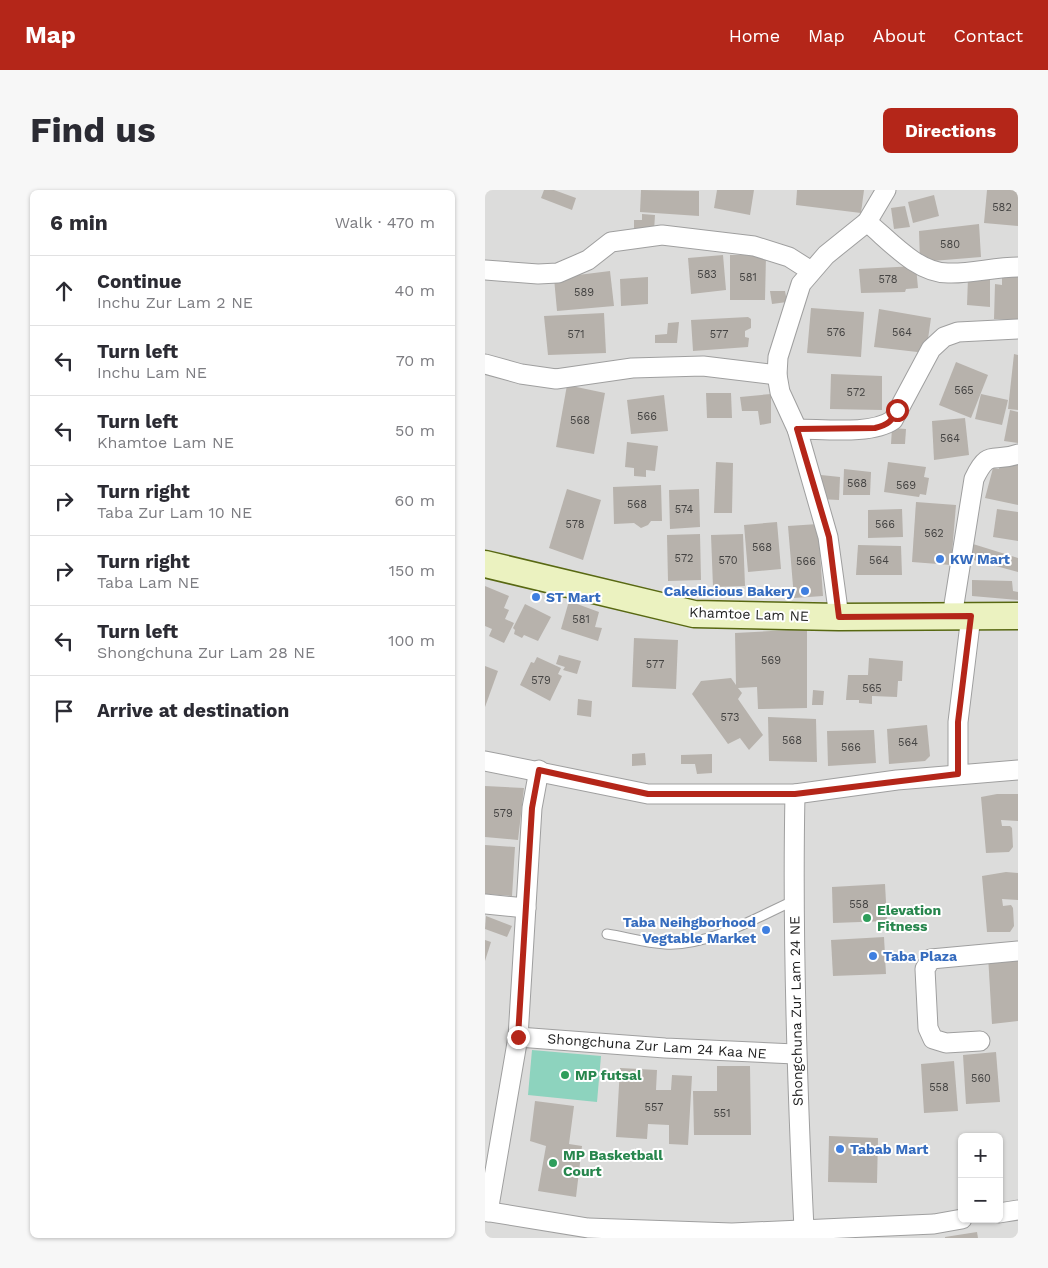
<!DOCTYPE html>
<meta charset="utf-8">
<style>
body{margin:0;font-family:"Work Sans",sans-serif;background:#f7f7f7;color:#2b2b33}
.controls{position:absolute;right:15px;bottom:15px;display:grid;overflow:hidden;border-radius:8px;box-shadow:0 1px 4px #0004}
.controls button{width:45px;height:45px;display:grid;place-items:center;padding:0;border:0;border-bottom:1px solid #e1e1e2;background:#fff;color:#2b2b33;font:25px sans-serif}
.stop{position:absolute;width:15px;height:15px;margin:-11px;border:4px solid #b42619;border-radius:50%;background:#fff}
.stop.end{background:#b42619;border-color:#fff;box-shadow:0 1px 5px #0008}
.list{margin:0;padding:0;list-style:none}
h2{display:flex;justify-content:space-between;align-items:center;height:65px;margin:0;padding:0 20px;font-size:21px}
h2 small{font-size:16px;font-weight:400;color:#7c7c81}
.list li{display:grid;grid-template-columns:32px 1fr auto;gap:15px;align-items:center;box-sizing:border-box;height:70px;padding:0 20px;border-top:1px solid #e1e1e2}
.list b{display:block;font-size:19px;white-space:nowrap}
.list p{margin:0;font-size:16px;white-space:nowrap;color:#7c7c81}
.list em{font-size:16px;font-style:normal;color:#7c7c81}
.icon{flex:none;width:28px;height:28px;fill:none;stroke:currentColor;stroke-width:2;stroke-linecap:round;stroke-linejoin:round}
.map{position:relative;flex:none;width:533px;height:1048px;overflow:hidden;border-radius:8px}
header{display:flex;align-items:center;gap:30px;box-sizing:border-box;height:70px;padding:0 25px;background:#b42619;color:#fff}
header strong{font-size:24px}
nav{display:flex;gap:28px;margin-inline-start:auto;font-size:18px}
.intro{display:flex;align-items:center;justify-content:space-between;box-sizing:border-box;height:120px;padding:0 30px}
h1{margin:0;font-size:35px}
.button{padding:12px 22px;border-radius:8px;background:#b42619;color:#fff;font-size:18px;font-weight:700}
main{display:flex;gap:30px;padding:0 30px}
aside{flex:1;background:#fff;border-radius:8px;box-shadow:0 1px 4px #0004}
.map>svg:first-child{display:block}
.residential{fill:#dcdcdb;fill-rule:evenodd}
.pitch{fill:#8dd3be}
.building{fill:#b7b2ac}
.lines{fill:none;stroke-linecap:round;stroke-linejoin:round}
.lane-casing{stroke:#9f9f9f;stroke-width:11}
.street-casing{stroke:#9f9f9f;stroke-width:21}
.secondary-casing{stroke:#586812;stroke-width:29}
.lane{stroke:#fff;stroke-width:9}
.street{stroke:#fff;stroke-width:19}
.secondary{stroke:#ebf2c0;stroke-width:26}
.route{stroke:#b42619;stroke-width:6}
.shop-dot{fill:#3f7fe0;stroke:#fff;stroke-width:2}
.leisure-dot{fill:#2e9e5b;stroke:#fff;stroke-width:2}
.labels{text-anchor:middle;stroke-width:4;stroke-linejoin:round;paint-order:stroke}
.number-label{font-size:11px;fill:#444342}
.shop-label{font-size:14px;font-weight:bold;fill:#366cbe;stroke:#fff;text-anchor:start}
.street-label{font-size:14px;fill:#1e1e1e;stroke:#fff}
.leisure-label{font-size:14px;font-weight:bold;fill:#27864d;stroke:#fff;text-anchor:start}
</style>
<header>
<strong>Map</strong>
<nav><a>Home</a><a>Map</a><a>About</a><a>Contact</a></nav>
</header>
<div class="intro"><h1>Find us</h1><a class="button">Directions</a></div>
<main>
<aside>
<h2>6 min<small>Walk · 470 m</small></h2>
<ul class="list">
<li><svg class="icon" aria-label="ahead" viewBox="0 0 24 24"><path d="M12 20V5M6 11l6-6 6 6"/></svg><div><b>Continue</b><p>Inchu Zur Lam 2 NE</p></div><em>40 m</em></li>
<li><svg class="icon" aria-label="left" viewBox="0 0 24 24"><path d="M17 20v-9H6M10 6l-5 5 5 5"/></svg><div><b>Turn left</b><p>Inchu Lam NE</p></div><em>70 m</em></li>
<li><svg class="icon" aria-label="left" viewBox="0 0 24 24"><path d="M17 20v-9H6M10 6l-5 5 5 5"/></svg><div><b>Turn left</b><p>Khamtoe Lam NE</p></div><em>50 m</em></li>
<li><svg class="icon" aria-label="right" viewBox="0 0 24 24"><path d="M7 20v-9h11M14 6l5 5-5 5"/></svg><div><b>Turn right</b><p>Taba Zur Lam 10 NE</p></div><em>60 m</em></li>
<li><svg class="icon" aria-label="right" viewBox="0 0 24 24"><path d="M7 20v-9h11M14 6l5 5-5 5"/></svg><div><b>Turn right</b><p>Taba Lam NE</p></div><em>150 m</em></li>
<li><svg class="icon" aria-label="left" viewBox="0 0 24 24"><path d="M17 20v-9H6M10 6l-5 5 5 5"/></svg><div><b>Turn left</b><p>Shongchuna Zur Lam 28 NE</p></div><em>100 m</em></li>
<li><svg class="icon" aria-label="arrive" viewBox="0 0 24 24"><path d="M6 21V4h12l-3 4 3 4H6"/></svg><div><b>Arrive at destination</b></div></li>
</ul>
</aside>
<div class="map">
<svg width="533" height="1048" viewBox="0 0 533 1048">
<rect width="100%" height="100%" fill="#eeece6"/>
<!-- residential -->
<path class="residential" d="M 0,0 L 533,0 L 533,1048 L 0,1048 ZM 477,947 L 514,947 L 514,1029 L 477,1029 Z"/>
<!-- pitch -->
<path class="pitch" d="M 47,860 L 116,866 L 112,912 L 43,905 Z"/>
<!-- building -->
<g class="building">
<path d="M 59,0 L 69,0 L 91,8 L 87,20 L 56,8 Z"/>
<path d="M 156,0 L 214,1 L 214,26 L 155,22 Z"/>
<path d="M 232,0 L 269,0 L 265,25 L 229,18 Z"/>
<path d="M 312,0 L 379,0 L 376,23 L 311,15 Z"/>
<path d="M 502,0 L 533,0 L 533,36 L 499,33 Z"/>
<path d="M 449,5 L 454,26 L 428,33 L 423,12 Z"/>
<path d="M 420,16 L 425,37 L 409,39 L 406,18 Z"/>
<path d="M 157,24 L 170,25 L 169,41 L 149,39 L 149,30 L 157,30 Z"/>
<path d="M 494,34 L 496,67 L 435,72 L 434,41 Z"/>
<path d="M 238,65 L 241,100 L 206,104 L 203,68 Z"/>
<path d="M 245,65 L 281,65 L 280,110 L 245,110 Z"/>
<path d="M 431,76 L 433,98 L 421,99 L 420,102 L 376,103 L 374,79 Z"/>
<path d="M 517,80 L 533,80 L 533,130 L 509,129 L 510,94 L 517,95 Z"/>
<path d="M 125,81 L 129,116 L 72,121 L 69,88 Z"/>
<path d="M 163,87 L 163,114 L 136,116 L 135,89 Z"/>
<path d="M 483,88 L 505,89 L 505,117 L 482,115 Z"/>
<path d="M 285,101 L 300,101 L 302,112 L 287,114 Z"/>
<path d="M 326,118 L 379,122 L 376,167 L 322,163 Z"/>
<path d="M 394,119 L 446,128 L 441,163 L 389,157 Z"/>
<path d="M 119,123 L 121,163 L 63,165 L 59,126 Z"/>
<path d="M 263,127 L 266,129 L 266,138 L 260,141 L 260,147 L 264,148 L 263,157 L 208,161 L 206,130 Z"/>
<path d="M 194,132 L 192,153 L 170,153 L 170,145 L 182,144 L 183,133 Z"/>
<path d="M 529,164 L 533,165 L 533,220 L 523,219 Z"/>
<path d="M 471,172 L 503,185 L 486,228 L 454,215 Z"/>
<path d="M 346,184 L 397,186 L 397,220 L 345,219 Z"/>
<path d="M 82,195 L 120,203 L 109,264 L 71,257 Z"/>
<path d="M 221,203 L 246,203 L 247,228 L 222,228 Z"/>
<path d="M 286,204 L 286,233 L 275,235 L 273,221 L 257,221 L 255,207 Z"/>
<path d="M 496,204 L 523,210 L 517,235 L 490,229 Z"/>
<path d="M 179,205 L 183,241 L 146,244 L 142,210 Z"/>
<path d="M 525,220 L 533,222 L 533,253 L 519,251 Z"/>
<path d="M 480,228 L 484,265 L 449,270 L 447,231 Z"/>
<path d="M 407,238 L 421,239 L 420,254 L 406,254 Z"/>
<path d="M 142,252 L 173,256 L 170,281 L 161,280 L 161,287 L 149,286 L 149,278 L 140,277 Z"/>
<path d="M 515,270 L 533,273 L 533,315 L 500,308 L 508,278 L 514,279 Z"/>
<path d="M 231,272 L 248,273 L 247,323 L 229,323 Z"/>
<path d="M 403,272 L 441,277 L 439,287 L 444,288 L 441,305 L 435,304 L 434,307 L 399,302 Z"/>
<path d="M 359,279 L 386,282 L 385,305 L 358,305 Z"/>
<path d="M 336,285 L 355,287 L 354,310 L 334,309 Z"/>
<path d="M 176,295 L 177,331 L 166,331 L 163,335 L 156,338 L 149,333 L 129,334 L 128,297 Z"/>
<path d="M 82,299 L 116,310 L 98,370 L 64,358 Z"/>
<path d="M 214,299 L 215,337 L 185,339 L 184,300 Z"/>
<path d="M 431,312 L 471,315 L 466,375 L 427,372 Z"/>
<path d="M 417,319 L 418,347 L 383,348 L 383,320 Z"/>
<path d="M 512,319 L 533,322 L 533,351 L 508,347 Z"/>
<path d="M 292,332 L 296,379 L 263,382 L 259,335 Z"/>
<path d="M 333,334 L 338,406 L 309,408 L 303,336 Z"/>
<path d="M 215,344 L 216,390 L 183,391 L 182,345 Z"/>
<path d="M 258,344 L 260,396 L 228,397 L 226,345 Z"/>
<path d="M 488,354 L 533,368 L 533,382 L 485,369 Z"/>
<path d="M 373,355 L 416,356 L 417,385 L 371,385 Z"/>
<path d="M 487,390 L 527,391 L 528,401 L 533,402 L 533,410 L 487,406 Z"/>
<path d="M 0,396 L 24,406 L 19,418 L 24,420 L 20,429 L 29,433 L 19,453 L 4,446 L 7,439 L 0,436 Z"/>
<path d="M 84,411 L 114,422 L 110,437 L 117,438 L 113,451 L 76,439 Z"/>
<path d="M 40,414 L 66,427 L 53,451 L 39,445 L 37,448 L 29,444 L 30,440 L 28,438 Z"/>
<path d="M 322,439 L 322,518 L 273,519 L 272,497 L 253,498 L 257,503 L 253,509 L 278,545 L 264,560 L 255,548 L 243,554 L 207,504 L 216,491 L 246,488 L 251,495 L 250,443 Z"/>
<path d="M 149,448 L 193,450 L 191,499 L 147,497 Z"/>
<path d="M 74,465 L 96,471 L 92,484 L 78,480 L 80,477 L 71,474 Z"/>
<path d="M 52,467 L 76,478 L 73,484 L 77,486 L 65,511 L 35,495 L 46,472 L 49,473 Z"/>
<path d="M 384,468 L 418,471 L 417,491 L 413,491 L 412,507 L 387,506 L 387,514 L 374,513 L 374,510 L 361,510 L 363,485 L 383,485 Z"/>
<path d="M 0,476 L 13,481 L 0,517 Z"/>
<path d="M 328,500 L 339,501 L 338,515 L 327,515 Z"/>
<path d="M 93,509 L 107,511 L 106,527 L 92,525 Z"/>
<path d="M 283,527 L 331,529 L 332,572 L 284,571 Z"/>
<path d="M 442,535 L 445,566 L 440,571 L 404,574 L 402,539 Z"/>
<path d="M 389,540 L 391,573 L 343,576 L 342,541 Z"/>
<path d="M 160,563 L 161,575 L 147,576 L 147,564 Z"/>
<path d="M 227,564 L 227,583 L 212,584 L 210,574 L 196,574 L 196,565 Z"/>
<path d="M 0,596 L 39,598 L 33,650 L 0,647 Z"/>
<path d="M 512,604 L 533,604 L 533,631 L 516,630 L 517,636 L 525,636 L 527,638 L 528,657 L 524,662 L 501,663 L 496,607 Z"/>
<path d="M 0,655 L 30,657 L 27,706 L 0,704 Z"/>
<path d="M 521,682 L 533,683 L 533,710 L 517,709 L 518,716 L 526,715 L 528,718 L 529,736 L 525,742 L 502,742 L 497,686 Z"/>
<path d="M 400,694 L 402,731 L 348,733 L 347,697 Z"/>
<path d="M 1,726 L 27,736 L 22,747 L 0,739 Z"/>
<path d="M 399,747 L 401,784 L 348,786 L 346,750 Z"/>
<path d="M 0,750 L 6,752 L 0,771 Z"/>
<path d="M 533,763 L 533,831 L 507,834 L 503,765 Z"/>
<path d="M 511,862 L 515,912 L 481,914 L 478,865 Z"/>
<path d="M 469,871 L 473,921 L 439,923 L 436,874 Z"/>
<path d="M 232,876 L 265,876 L 266,945 L 209,945 L 208,901 L 232,901 Z"/>
<path d="M 135,878 L 172,880 L 171,900 L 186,900 L 187,885 L 207,886 L 203,955 L 184,954 L 184,935 L 163,934 L 162,949 L 131,947 Z"/>
<path d="M 50,911 L 89,916 L 84,954 L 97,956 L 91,1007 L 53,1001 L 61,956 L 45,951 Z"/>
<path d="M 344,946 L 393,948 L 392,993 L 343,992 Z"/>
<path d="M 492,1042 L 493,1048 L 460,1048 L 460,1047 Z"/>
</g>
<g class="lines">
<!-- lane casing -->
<g class="lane-casing">
<path id="lane" d="M 122,744 C 141,747 161,753 180,754 C 221,757 271,728 308,711"/>
</g>
<!-- street casing -->
<g class="street-casing">
<g id="street">
<path d="M 382,32 C 405,51 432,83 463,83 C 486,84 509,77 533,77"/>
<path d="M 0,80 L 53,84 L 73,83 L 103,70 L 126,52 L 177,45 L 269,56 L 304,67 L 326,81"/>
<path d="M 0,174 L 36,184 L 71,189 L 147,178 L 218,176 L 292,185"/>
<path d="M 312,239 C 339,239 387,245 408,230 L 446,159 L 459,147 L 473,142 L 533,139"/>
<path d="M 354,427 L 343,347 L 312,239 L 295,202 L 292,185 L 293,167 L 316,94 L 341,65 L 382,32 L 401,0"/>
<path d="M 467,427 L 489,289 C 504,257 508,274 533,264"/>
<path d="M 0,571 L 163,604 L 310,604 L 412,590 L 533,580"/>
<path d="M 473,584 L 473,532 L 486,426"/>
<path d="M 310,604 C 307,749 312,894 319,1039"/>
<path d="M 0,714 L 41,718"/>
<path d="M 33,847 L 180,858 L 310,864"/>
<path d="M 495,851 L 461,853 L 448,849 L 443,838 L 440,779 L 446,769 L 533,761"/>
<path d="M 0,1021 L 103,1038 L 247,1043 L 449,1034 L 477,1029"/>
<path d="M 3,1022 L 33,847 L 47,618 L 54,580"/>
<path d="M 514,1023 L 533,1020"/>
</g>
</g>
<!-- secondary casing -->
<g class="secondary-casing">
<path id="secondary" d="M 0,374 L 209,424 L 354,427 L 533,426"/>
</g>
<!-- lane -->
<use href="#lane" class="lane"/>
<!-- street -->
<use href="#street" class="street"/>
<!-- secondary -->
<use href="#secondary" class="secondary"/>
</g>
<g class="lines">
<!-- route -->
<path class="route" d="M 33,847 L 47,618 L 54,580 L 163,604 L 310,604 L 473,584 L 473,532 L 486,426 L 354,427 L 344,347 L 312,239 L 390,238 C 403,235 407,231 412,220"/>
</g>
<!-- markers -->
<g class="shop-dot">
<circle cx="455" cy="369" r="5"/>
<circle cx="320" cy="401" r="5"/>
<circle cx="51" cy="407" r="5"/>
<circle cx="281" cy="740" r="5"/>
<circle cx="388" cy="766" r="5"/>
<circle cx="355" cy="959" r="5"/>
</g>
<g class="leisure-dot">
<circle cx="382" cy="728" r="5"/>
<circle cx="80" cy="885" r="5"/>
<circle cx="68" cy="973" r="5"/>
</g>
<g class="labels">
<!-- number labels -->
<g class="number-label">
<text x="517" y="21">582</text>
<text x="465" y="58">580</text>
<text x="222" y="88">583</text>
<text x="263" y="91">581</text>
<text x="403" y="93">578</text>
<text x="99" y="106">589</text>
<text x="351" y="146">576</text>
<text x="417" y="146">564</text>
<text x="91" y="148">571</text>
<text x="234" y="148">577</text>
<text x="479" y="204">565</text>
<text x="371" y="206">572</text>
<text x="162" y="230">566</text>
<text x="95" y="234">568</text>
<text x="465" y="252">564</text>
<text x="372" y="297">568</text>
<text x="421" y="299">569</text>
<text x="152" y="318">568</text>
<text x="199" y="323">574</text>
<text x="90" y="338">578</text>
<text x="400" y="338">566</text>
<text x="449" y="347">562</text>
<text x="277" y="361">568</text>
<text x="199" y="372">572</text>
<text x="243" y="374">570</text>
<text x="394" y="374">564</text>
<text x="321" y="375">566</text>
<text x="96" y="433">581</text>
<text x="286" y="474">569</text>
<text x="170" y="478">577</text>
<text x="56" y="494">579</text>
<text x="387" y="502">565</text>
<text x="245" y="531">573</text>
<text x="307" y="554">568</text>
<text x="423" y="556">564</text>
<text x="366" y="561">566</text>
<text x="18" y="627">579</text>
<text x="374" y="718">558</text>
<text x="496" y="892">560</text>
<text x="454" y="901">558</text>
<text x="169" y="921">557</text>
<text x="237" y="927">551</text>
</g>
<!-- shop labels -->
<g class="shop-label">
<text x="465" y="374">KW Mart</text>
<text x="310" y="406" text-anchor="end">Cakelicious Bakery</text>
<text x="61" y="412">ST Mart</text>
<text x="271" y="737" text-anchor="end">Taba Neihgborhood<tspan x="271" dy="16">Vegtable Market</tspan></text>
<text x="398" y="771">Taba Plaza</text>
<text x="365" y="964">Tabab Mart</text>
</g>
<!-- street labels -->
<g class="street-label">
<text transform="translate(264 424) rotate(2)" y="5">Khamtoe Lam NE</text>
<text transform="translate(311 821) rotate(-91)" y="5">Shongchuna Zur Lam 24 NE</text>
<text transform="translate(172 856) rotate(4)" y="5">Shongchuna Zur Lam 24 Kaa NE</text>
</g>
<!-- leisure labels -->
<g class="leisure-label">
<text x="392" y="725">Elevation<tspan x="392" dy="16">Fitness</tspan></text>
<text x="90" y="890">MP futsal</text>
<text x="78" y="970">MP Basketball<tspan x="78" dy="16">Court</tspan></text>
</g>
</g>
</svg>
<div class="controls">
<button>+</button>
<button>−</button>
</div>
<div class="stop" style="left:412px;top:220px"></div>
<div class="stop end" style="left:33px;top:847px"></div>
</div>
</main>
